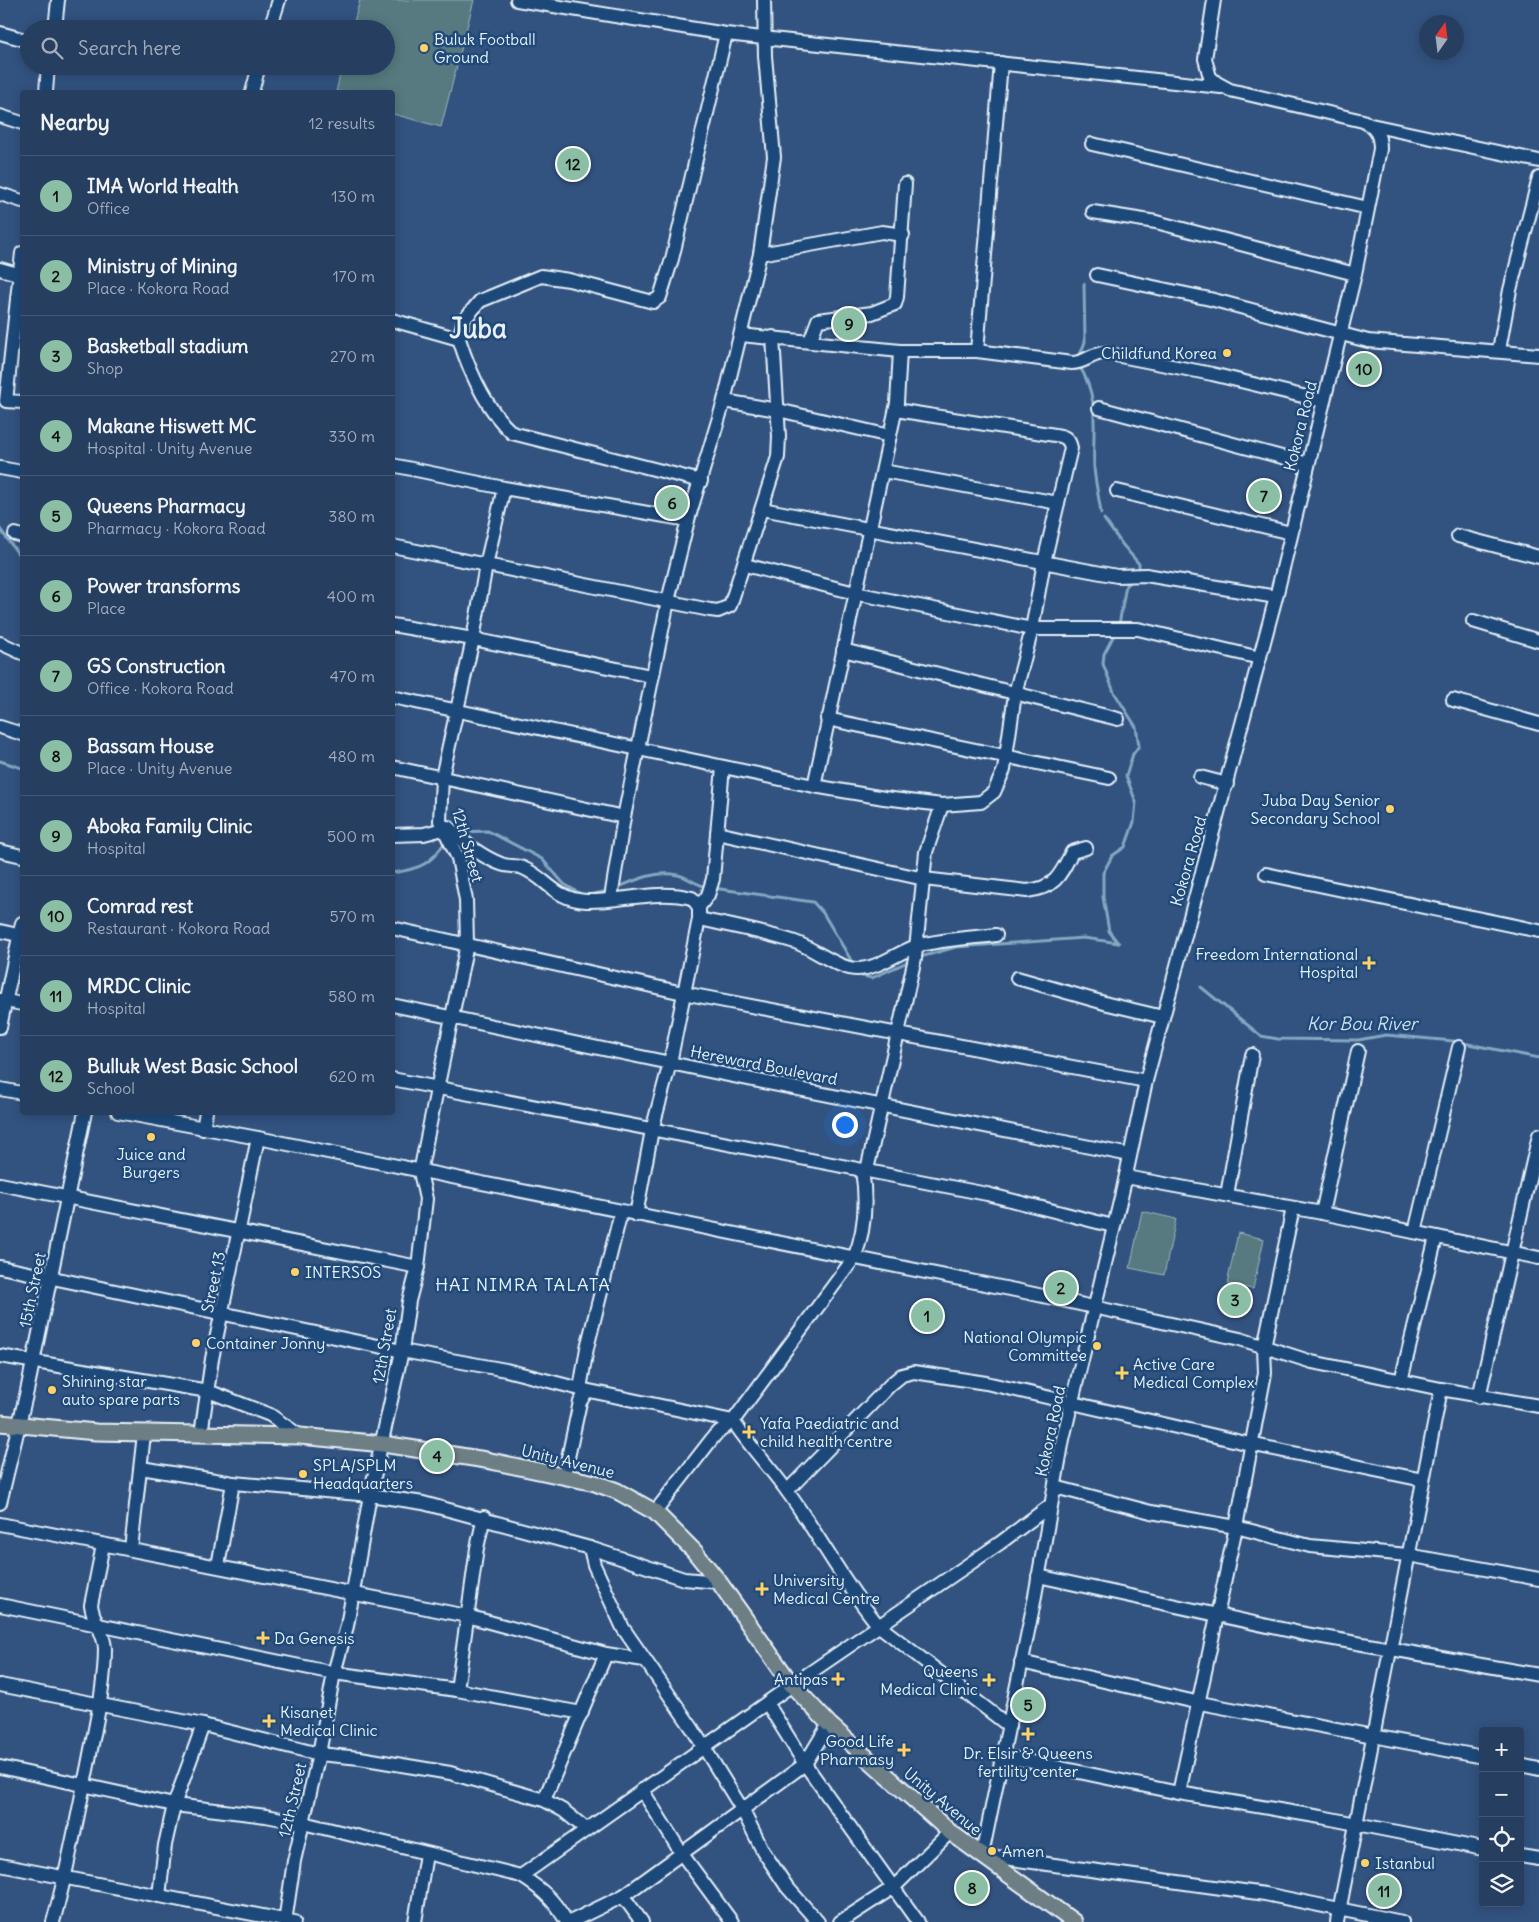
<!DOCTYPE html>
<meta charset="utf-8">
<style>
body{margin:0;font-family:Delius,sans-serif;background:#2e4566;color:#f1f3f6}
.controls{position:absolute;right:15px;bottom:15px;display:grid;overflow:hidden;border-radius:5px;box-shadow:0 2px 12px #0003}
.controls button{width:45px;height:45px;display:grid;place-items:center;padding:0;border:0;border-bottom:1px solid #425775;background:#263e60;color:#f1f3f6;font:25px sans-serif}
.compass{position:absolute;left:1419px;top:15px;width:45px;height:45px;border-radius:50%;background:#263e60;box-shadow:0 2px 12px #0003;rotate:14deg}
.you{position:absolute;left:844px;top:1124px;width:18px;height:18px;margin:-12px;border:4px solid #fff;border-radius:50%;background:#1a73e8;box-shadow:0 0 0 8px #1a73e833}
.badge{display:grid;place-items:center;width:32px;height:32px;border-radius:50%;background:#8abfa5;color:#111;font-size:16px;font-weight:700}
.pin{position:absolute;translate:-50% -50%;border:2px solid #fff;box-shadow:0 1px 5px #0006}
.list{margin:0;padding:0;list-style:none}
h2{display:flex;justify-content:space-between;align-items:center;height:65px;margin:0;padding:0 20px;font-size:21px}
h2 small{font-size:16px;font-weight:400;color:#a4aebd}
.list li{display:grid;grid-template-columns:32px 1fr auto;gap:15px;align-items:center;box-sizing:border-box;height:80px;padding:0 20px;border-top:1px solid #425775}
.list b{display:block;font-size:19px;white-space:nowrap}
.list p{margin:0;font-size:16px;white-space:nowrap;color:#a4aebd}
.list em{font-size:16px;font-style:normal;color:#a4aebd}
.icon{flex:none;width:28px;height:28px;fill:none;stroke:currentColor;stroke-width:2;stroke-linecap:round;stroke-linejoin:round}
.map{position:relative;flex:none;width:1539px;height:1922px;overflow:hidden}
.search{position:absolute;background:#263e60;box-shadow:0 2px 12px #0003;left:20px;top:20px;width:375px;height:55px;display:flex;align-items:center;gap:12px;box-sizing:border-box;padding:0 18px;border-radius:28px;color:#a4aebd;font-size:19px}
.panel{position:absolute;background:#263e60;box-shadow:0 2px 12px #0003;left:20px;top:90px;width:375px;height:1025px;border-radius:5px}
.map>svg:first-child{display:block}
.green{fill:#577a7f;stroke:#a0b6bc}
.lines{fill:none;stroke-linecap:round;stroke-linejoin:round}
.stream{stroke:#83a8c1;stroke-width:3}
.minor-casing{stroke:#e8f1f8;stroke-width:16}
.major-casing{stroke:#e8f1f8;stroke-width:19}
.minor{stroke:#1f4a7a;stroke-width:12}
.major{stroke:#6d7e84;stroke-width:15}
.poi-dot{fill:#ffd166;stroke:#1f4a7a;stroke-width:2}
.labels{text-anchor:middle;stroke-width:5;stroke-linejoin:round;paint-order:stroke}
.poi-label{font-size:16px;fill:#e8f1f8;stroke:#1f4a7a;text-anchor:start}
.street-label{font-size:16px;fill:#e8f1f8;stroke:#1f4a7a}
.water-label{font-size:18px;font-style:italic;fill:#cfdfea;stroke:#1f4a7a}
.neighbourhood-label{font-size:18px;letter-spacing:1px;fill:#e8f1f8;stroke:#1f4a7a}
.town-label{font-size:26px;font-weight:bold;fill:#e8f1f8;stroke:#1f4a7a}
</style>
<div class="map">
<svg width="1539" height="1922" viewBox="0 0 1539 1922">
<rect width="100%" height="100%" fill="#325380"/>
<filter id="ink" filterUnits="userSpaceOnUse"><feTurbulence type="fractalNoise" baseFrequency=".02" numOctaves="2"/><feDisplacementMap in="SourceGraphic" scale="10" xChannelSelector="R" yChannelSelector="G"/><feConvolveMatrix kernelMatrix="1 2 1 2 8 2 1 2 1" color-interpolation-filters="sRGB"/></filter>
<g filter="url(#ink)">
<!-- green -->
<g class="green">
<path d="M 360,0 L 474,0 L 441,127 L 393,114 L 392,92 L 336,92 L 342,66 L 386,66 L 386,29 L 352,29 Z"/>
<path d="M 1142,1211 L 1176,1219 L 1164,1275 L 1130,1268 Z"/>
<path d="M 1238,1233 L 1264,1239 L 1253,1289 L 1227,1284 Z"/>
</g>
<g class="lines">
<!-- stream -->
<g class="stream">
<path d="M 1078,360 L 1085,342 L 1084,284"/>
<path d="M 1079,365 C 1101,402 1092,427 1094,467 C 1095,482 1099,497 1101,513"/>
<path d="M 1104,519 L 1122,544 L 1139,564 L 1139,571"/>
<path d="M 0,529 L 22,559"/>
<path d="M 1119,625 L 1126,585 L 1132,580"/>
<path d="M 1115,633 L 1104,654 L 1103,664 L 1114,692 L 1136,727 L 1139,746 L 1133,754 L 1126,776 L 1136,802 L 1134,822 L 1125,847 L 1112,856 L 1103,873 L 1103,897 L 1109,931 L 1118,943"/>
<path d="M 0,761 L 22,768"/>
<path d="M 459,832 L 488,831 L 542,859 L 564,884 L 584,896"/>
<path d="M 392,873 C 420,869 432,864 446,840"/>
<path d="M 616,888 C 636,880 656,870 678,875 C 688,877 696,885 707,887"/>
<path d="M 713,888 L 813,902 L 823,913 L 854,965"/>
<path d="M 590,895 L 608,891"/>
<path d="M 917,958 L 956,947 L 1084,938 L 1119,943"/>
<path d="M 859,972 L 862,976 L 872,978 L 912,960"/>
<path d="M 1201,987 L 1261,1036 L 1278,1039 L 1358,1040 L 1386,1035 L 1453,1041 L 1539,1058"/>
</g>
<!-- minor casing -->
<g class="minor-casing">
<g id="minor">
<path d="M 517,0 L 726,34 L 1221,87"/>
<path d="M 1214,0 L 1205,59 L 1210,77 L 1217,83 L 1230,90 L 1363,121 C 1376,128 1380,134 1380,149 L 1355,274 L 1276,597 L 1146,1081 L 1123,1189 L 1063,1439 L 1033,1607 L 982,1855 L 1265,1894 L 1402,1922"/>
<path d="M 55,29 L 58,0"/>
<path d="M 270,29 L 279,0"/>
<path d="M 0,33 L 29,41"/>
<path d="M 46,92 L 48,66"/>
<path d="M 252,92 L 259,66"/>
<path d="M 0,116 L 22,123"/>
<path d="M 1371,125 L 1539,161"/>
<path d="M 1092,144 L 1368,208"/>
<path d="M 0,194 L 22,201"/>
<path d="M 1093,212 L 1156,222 L 1355,274"/>
<path d="M 22,253 L 6,401 L 22,402"/>
<path d="M 760,254 L 882,232 L 903,235"/>
<path d="M 0,269 L 21,275"/>
<path d="M 1097,275 L 1210,299 L 1368,341 L 1539,355"/>
<path d="M 392,320 L 459,339 C 470,373 486,409 512,433 L 701,481"/>
<path d="M 741,335 L 900,351 L 977,351 L 1072,363 C 1085,363 1092,353 1105,353 L 1212,374 L 1323,401"/>
<path d="M 459,339 L 464,320 L 480,301 L 541,276 L 569,280 L 653,302 L 660,297 L 672,259 L 726,34"/>
<path d="M 810,341 L 818,320 L 872,313 L 895,304 L 897,297 L 905,184"/>
<path d="M 1499,350 L 1510,290 L 1539,178"/>
<path d="M 977,351 L 1001,63"/>
<path d="M 724,401 L 778,410 L 890,436"/>
<path d="M 1099,408 L 1308,464"/>
<path d="M 392,465 L 504,488 L 688,520"/>
<path d="M 0,468 L 22,472"/>
<path d="M 883,471 L 1058,503"/>
<path d="M 1117,491 L 1291,533"/>
<path d="M 762,509 L 1117,576 L 1146,575 L 1276,597"/>
<path d="M 15,534 L 22,536"/>
<path d="M 1458,536 L 1539,557"/>
<path d="M 392,546 L 710,610 L 718,611 L 730,606 L 778,457 L 779,436 L 773,337"/>
<path d="M 745,565 L 855,593 L 1032,629 L 1138,629 L 1260,658"/>
<path d="M 1473,621 L 1539,641"/>
<path d="M 392,625 L 473,639 L 651,676"/>
<path d="M 0,643 L 22,653"/>
<path d="M 843,650 L 1118,719"/>
<path d="M 392,697 L 814,786 L 884,798 L 942,805 L 981,802 L 994,792 L 1004,770 L 1015,694 L 1032,629 L 1044,562 L 1071,448 C 1069,438 1064,436 1055,435 L 896,410"/>
<path d="M 1453,700 L 1539,724"/>
<path d="M 827,719 L 1109,778"/>
<path d="M 0,727 L 22,734"/>
<path d="M 392,767 L 624,817"/>
<path d="M 1200,777 L 1227,784"/>
<path d="M 814,786 L 897,403 L 900,351"/>
<path d="M 448,827 C 463,842 480,856 501,864 C 508,867 516,865 523,868 C 547,878 553,899 586,901 C 622,902 655,889 692,898 L 699,907 L 699,919 L 670,1063 L 652,1130 L 636,1215"/>
<path d="M 717,833 L 924,879 L 1027,891 C 1055,888 1060,876 1072,852 L 1086,848"/>
<path d="M 392,835 L 424,834 L 443,829"/>
<path d="M 0,851 L 22,856"/>
<path d="M 1266,874 L 1539,931"/>
<path d="M 611,898 L 624,817 L 668,601 L 688,520 L 724,401 L 760,254 L 774,157 L 765,56 L 764,0"/>
<path d="M 699,907 L 708,895 L 713,879 L 723,767"/>
<path d="M 699,919 C 731,926 764,932 795,942 C 813,948 839,969 857,969 C 878,969 898,952 917,946 C 943,939 970,938 996,935"/>
<path d="M 392,928 L 683,993 L 1146,1081"/>
<path d="M 0,931 L 22,936"/>
<path d="M 1017,978 L 1108,1004 L 1163,1017"/>
<path d="M 0,1000 L 22,1004"/>
<path d="M 392,1005 L 723,1074 L 1130,1155"/>
<path d="M 0,1027 L 22,923"/>
<path d="M 392,1079 L 987,1194 L 1113,1226"/>
<path d="M 0,1089 L 22,1093"/>
<path d="M 118,1112 L 258,1138 L 1020,1291 L 1240,1339 L 1312,1362 L 1441,1389 L 1539,1406"/>
<path d="M 203,1129 L 206,1112"/>
<path d="M 867,1170 L 915,958 L 926,852 L 942,805"/>
<path d="M 1126,1177 L 1322,1213 L 1539,1258"/>
<path d="M 0,1184 L 418,1267"/>
<path d="M 1227,1195 L 1252,1055"/>
<path d="M 1322,1213 L 1358,1051"/>
<path d="M 1415,1232 L 1459,1047"/>
<path d="M 0,1267 L 402,1351 L 506,1370 L 580,1389 L 733,1421 C 749,1446 770,1467 787,1491 C 819,1535 844,1584 878,1625 L 1009,1726"/>
<path d="M 0,1356 L 208,1391 L 270,1415 L 300,1436"/>
<path d="M 1401,1381 L 1436,1237"/>
<path d="M 580,1389 L 587,1348 L 621,1212"/>
<path d="M 1479,1397 L 1539,1135"/>
<path d="M 201,1434 L 212,1359 L 258,1138"/>
<path d="M 141,1468 L 233,1483 L 370,1495 L 423,1503 L 590,1548 L 684,1579 L 719,1582"/>
<path d="M 564,1476 L 580,1402 L 587,1391"/>
<path d="M 1055,1487 L 1151,1512 L 1236,1527 L 1310,1546 L 1408,1555 L 1539,1579"/>
<path d="M 787,1491 L 891,1384 L 902,1375 L 914,1372 L 986,1383 L 1250,1444 L 1423,1480"/>
<path d="M 0,1503 L 27,1391 L 85,1112"/>
<path d="M 655,1512 L 715,1435 L 733,1421 L 854,1258 C 866,1229 867,1201 862,1170"/>
<path d="M 0,1524 L 467,1616 L 606,1654 L 644,1660"/>
<path d="M 590,1548 L 594,1565 L 623,1628 L 692,1728 L 742,1809 L 763,1851 L 787,1887 L 818,1922"/>
<path d="M 131,1549 L 144,1434"/>
<path d="M 218,1566 L 233,1483"/>
<path d="M 1038,1576 L 1300,1633 L 1539,1675"/>
<path d="M 0,1605 L 334,1673 L 457,1690 L 582,1713"/>
<path d="M 1021,1662 L 1200,1703 L 1483,1757"/>
<path d="M 0,1685 L 203,1725 L 319,1754 L 360,1758 L 450,1773 L 544,1800 L 564,1811 L 586,1829"/>
<path d="M 457,1690 L 477,1548 L 484,1517"/>
<path d="M 767,1703 L 805,1764 L 918,1922"/>
<path d="M 1003,1756 L 1179,1793 L 1321,1817 L 1483,1849"/>
<path d="M 1520,1765 L 1539,1769"/>
<path d="M 0,1767 L 174,1805 L 266,1816 L 303,1823 L 521,1876 C 543,1890 553,1899 567,1922"/>
<path d="M 642,1790 L 682,1854 L 732,1922"/>
<path d="M 1179,1793 L 1236,1527 L 1265,1373 L 1264,1347 L 1293,1208"/>
<path d="M 544,1800 L 606,1654"/>
<path d="M 1520,1856 L 1539,1859"/>
<path d="M 0,1865 L 294,1922"/>
<path d="M 521,1876 L 792,1685 L 1000,1543 L 1051,1505"/>
<path d="M 159,1896 L 165,1845 L 174,1805 L 203,1725"/>
<path d="M 623,1896 L 642,1922"/>
<path d="M 53,1922 C 68,1870 77,1818 88,1765 C 95,1727 105,1687 105,1648 C 104,1632 93,1621 91,1605 L 103,1545"/>
<path d="M 285,1922 L 294,1861 L 319,1754 L 334,1673 L 347,1626 L 370,1495 L 402,1351 L 409,1301 L 418,1267 L 426,1199 L 420,1172 L 467,944 L 466,900 L 458,858 L 440,821 L 442,777 L 473,639 L 486,565 L 504,488"/>
<path d="M 415,1922 L 426,1854"/>
<path d="M 570,1922 L 623,1896 L 805,1764 L 829,1724"/>
<path d="M 840,1922 L 894,1887 L 950,1832"/>
<path d="M 1337,1922 L 1441,1389"/>
</g>
</g>
<!-- major casing -->
<g class="major-casing">
<path id="major" d="M 0,1423 L 96,1432 L 300,1436 L 383,1444 L 486,1460 L 595,1483 L 617,1491 L 655,1512 L 694,1551 L 719,1582 L 792,1685 L 829,1724 L 950,1832 L 1074,1922"/>
</g>
<!-- minor -->
<use href="#minor" class="minor"/>
<!-- major -->
<use href="#major" class="major"/>
</g>
</g>
<!-- markers -->
<g class="poi-dot">
<circle cx="424" cy="48" r="5"/>
<circle cx="1227" cy="353" r="5"/>
<circle cx="1390" cy="809" r="5"/>
<path d="M1366.5 955.5h5v5h5v5h-5v5h-5v-5h-5v-5h5z"/>
<circle cx="151" cy="1137" r="5"/>
<circle cx="295" cy="1272" r="5"/>
<circle cx="196" cy="1343" r="5"/>
<circle cx="1097" cy="1346" r="5"/>
<path d="M1119.5 1365.5h5v5h5v5h-5v5h-5v-5h-5v-5h5z"/>
<circle cx="52" cy="1390" r="5"/>
<path d="M746.5 1424.5h5v5h5v5h-5v5h-5v-5h-5v-5h5z"/>
<circle cx="303" cy="1474" r="5"/>
<path d="M759.5 1581.5h5v5h5v5h-5v5h-5v-5h-5v-5h5z"/>
<path d="M260.5 1630.5h5v5h5v5h-5v5h-5v-5h-5v-5h5z"/>
<path d="M835.5 1671.5h5v5h5v5h-5v5h-5v-5h-5v-5h5z"/>
<path d="M986.5 1672.5h5v5h5v5h-5v5h-5v-5h-5v-5h5z"/>
<path d="M266.5 1713.5h5v5h5v5h-5v5h-5v-5h-5v-5h5z"/>
<path d="M1025.5 1726.5h5v5h5v5h-5v5h-5v-5h-5v-5h5z"/>
<path d="M901.5 1742.5h5v5h5v5h-5v5h-5v-5h-5v-5h5z"/>
<circle cx="992" cy="1851" r="5"/>
<circle cx="1365" cy="1863" r="5"/>
</g>
<g class="labels">
<!-- poi labels -->
<g class="poi-label">
<text x="434" y="45">Buluk Football<tspan x="434" dy="18">Ground</tspan></text>
<text x="1217" y="359" text-anchor="end">Childfund Korea</text>
<text x="1380" y="806" text-anchor="end">Juba Day Senior<tspan x="1380" dy="18">Secondary School</tspan></text>
<text x="1358" y="960" text-anchor="end">Freedom International<tspan x="1358" dy="18">Hospital</tspan></text>
<text x="151" y="1160" text-anchor="middle">Juice and<tspan x="151" dy="18">Burgers</tspan></text>
<text x="305" y="1278">INTERSOS</text>
<text x="1087" y="1343" text-anchor="end">National Olympic<tspan x="1087" dy="18">Committee</tspan></text>
<text x="206" y="1349">Container Jonny</text>
<text x="1133" y="1370">Active Care<tspan x="1133" dy="18">Medical Complex</tspan></text>
<text x="62" y="1387">Shining star<tspan x="62" dy="18">auto spare parts</tspan></text>
<text x="760" y="1429">Yafa Paediatric and<tspan x="760" dy="18">child health centre</tspan></text>
<text x="313" y="1471">SPLA/SPLM<tspan x="313" dy="18">Headquarters</tspan></text>
<text x="773" y="1586">University<tspan x="773" dy="18">Medical Centre</tspan></text>
<text x="274" y="1644">Da Genesis</text>
<text x="978" y="1677" text-anchor="end">Queens<tspan x="978" dy="18">Medical Clinic</tspan></text>
<text x="828" y="1685" text-anchor="end">Antipas</text>
<text x="280" y="1718">Kisanet<tspan x="280" dy="18">Medical Clinic</tspan></text>
<text x="894" y="1747" text-anchor="end">Good Life<tspan x="894" dy="18">Pharmasy</tspan></text>
<text x="1028" y="1759" text-anchor="middle">Dr. Elsir &amp; Queens<tspan x="1028" dy="18">fertility center</tspan></text>
<text x="1002" y="1857">Amen</text>
<text x="1375" y="1869">Istanbul</text>
</g>
<!-- street labels -->
<g class="street-label">
<text transform="translate(1300 426) rotate(-76)" y="6">Kokora Road</text>
<text transform="translate(468 845) rotate(74)" y="6">12th Street</text>
<text transform="translate(1188 861) rotate(-74)" y="6">Kokora Road</text>
<text transform="translate(764 1065) rotate(11)" y="6">Hereward Boulevard</text>
<text transform="translate(213 1282) rotate(-78)" y="6">Street 13</text>
<text transform="translate(32 1290) rotate(-78)" y="6">15th Street</text>
<text transform="translate(384 1346) rotate(-80)" y="6">12th Street</text>
<text transform="translate(1050 1431) rotate(-78)" y="6">Kokora Road</text>
<text transform="translate(568 1461) rotate(14)" y="6">Unity Avenue</text>
<text transform="translate(292 1800) rotate(-77)" y="6">12th Street</text>
<text transform="translate(943 1801) rotate(40)" y="6">Unity Avenue</text>
</g>
<!-- water labels -->
<g class="water-label">
<text x="1362" y="1030">Kor Bou River</text>
</g>
<!-- neighbourhood labels -->
<g class="neighbourhood-label">
<text x="523" y="1291">HAI NIMRA TALATA</text>
</g>
<!-- town labels -->
<g class="town-label">
<text x="478" y="338">Juba</text>
</g>
</g>
</svg>
<div class="controls">
<button>+</button>
<button>−</button>
<button><svg class="icon" aria-label="locate" viewBox="0 0 24 24"><circle cx="12" cy="12" r="6"/><path d="M12 2v4M12 18v4M2 12h4M18 12h4"/></svg></button>
<button><svg class="icon" aria-label="layers" viewBox="0 0 24 24"><path d="M12 4l9 5-9 5-9-5zM3 14l9 5 9-5"/></svg></button>
</div>
<svg class="compass" viewBox="-18 -18 36 36"><path d="M0-13l5 13h-10z" fill="#e53935"/><path d="M0 13l5-13h-10z" fill="#a4aebd"/></svg>
<div class="you"></div>
<div class="pin badge" style="left:927px;top:1316px">1</div>
<div class="pin badge" style="left:1061px;top:1288px">2</div>
<div class="pin badge" style="left:1235px;top:1300px">3</div>
<div class="pin badge" style="left:437px;top:1456px">4</div>
<div class="pin badge" style="left:1028px;top:1705px">5</div>
<div class="pin badge" style="left:672px;top:503px">6</div>
<div class="pin badge" style="left:1264px;top:496px">7</div>
<div class="pin badge" style="left:972px;top:1888px">8</div>
<div class="pin badge" style="left:849px;top:324px">9</div>
<div class="pin badge" style="left:1364px;top:369px">10</div>
<div class="pin badge" style="left:1384px;top:1891px">11</div>
<div class="pin badge" style="left:573px;top:164px">12</div>
<div class="search"><svg class="icon" aria-label="search" viewBox="0 0 24 24"><circle cx="10" cy="10" r="6"/><path d="M15 15l6 6"/></svg>Search here</div>
<section class="panel">
<h2>Nearby<small>12 results</small></h2>
<ul class="list">
<li><span class="badge">1</span><div><b>IMA World Health</b><p>Office</p></div><em>130 m</em></li>
<li><span class="badge">2</span><div><b>Ministry of Mining</b><p>Place · Kokora Road</p></div><em>170 m</em></li>
<li><span class="badge">3</span><div><b>Basketball stadium</b><p>Shop</p></div><em>270 m</em></li>
<li><span class="badge">4</span><div><b>Makane Hiswett MC</b><p>Hospital · Unity Avenue</p></div><em>330 m</em></li>
<li><span class="badge">5</span><div><b>Queens Pharmacy</b><p>Pharmacy · Kokora Road</p></div><em>380 m</em></li>
<li><span class="badge">6</span><div><b>Power transforms</b><p>Place</p></div><em>400 m</em></li>
<li><span class="badge">7</span><div><b>GS Construction</b><p>Office · Kokora Road</p></div><em>470 m</em></li>
<li><span class="badge">8</span><div><b>Bassam House</b><p>Place · Unity Avenue</p></div><em>480 m</em></li>
<li><span class="badge">9</span><div><b>Aboka Family Clinic</b><p>Hospital</p></div><em>500 m</em></li>
<li><span class="badge">10</span><div><b>Comrad rest</b><p>Restaurant · Kokora Road</p></div><em>570 m</em></li>
<li><span class="badge">11</span><div><b>MRDC Clinic</b><p>Hospital</p></div><em>580 m</em></li>
<li><span class="badge">12</span><div><b>Bulluk West Basic School</b><p>School</p></div><em>620 m</em></li>
</ul>
</section>
</div>
